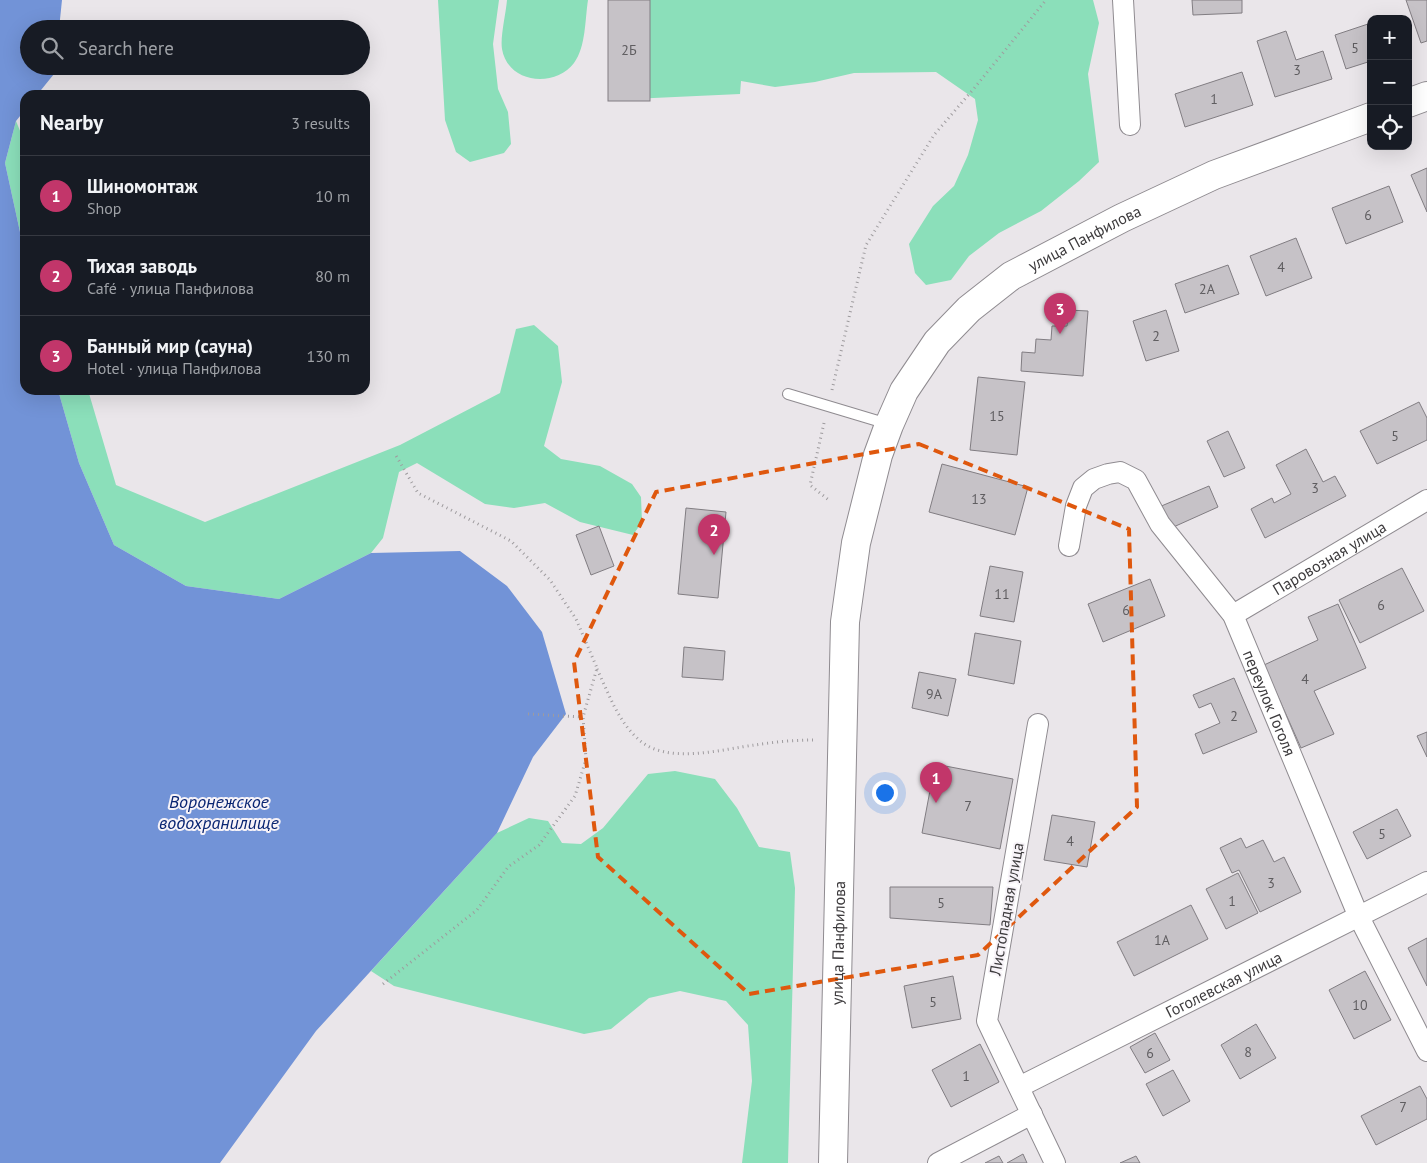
<!DOCTYPE html>
<meta charset="utf-8">
<style>
body{margin:0;font-family:"PT Sans",sans-serif;background:#20242c;color:#f1f3f6}
.controls{position:absolute;right:15px;top:15px;display:grid;overflow:hidden;border-radius:10px;box-shadow:0 5px 20px #0002}
.controls button{width:45px;height:45px;display:grid;place-items:center;padding:0;border:0;border-bottom:1px solid #363941;background:#171b24;color:#f1f3f6;font:25px sans-serif}
.you{position:absolute;left:884px;top:792px;width:18px;height:18px;margin:-12px;border:4px solid #fff;border-radius:50%;background:#1a73e8;box-shadow:0 0 0 8px #1a73e833}
.badge{display:grid;place-items:center;width:32px;height:32px;border-radius:50%;background:#c2366a;color:#fff;font-size:16px;font-weight:700}
.pin{position:absolute;translate:-50% -41px;filter:drop-shadow(0 1px 2px #0008)}
.pin::after{content:'';position:absolute;top:26px;width:18px;height:15px;background:inherit;clip-path:polygon(0 0,100% 0,50% 100%)}
.list{margin:0;padding:0;list-style:none}
h2{display:flex;justify-content:space-between;align-items:center;height:65px;margin:0;padding:0 20px;font-size:21px}
h2 small{font-size:16px;font-weight:400;color:#9ea1a6}
.list li{display:grid;grid-template-columns:32px 1fr auto;gap:15px;align-items:center;box-sizing:border-box;height:80px;padding:0 20px;border-top:1px solid #363941}
.list b{display:block;font-size:19px;white-space:nowrap}
.list p{margin:0;font-size:16px;white-space:nowrap;color:#9ea1a6}
.list em{font-size:16px;font-style:normal;color:#9ea1a6}
.icon{flex:none;width:28px;height:28px;fill:none;stroke:currentColor;stroke-width:2;stroke-linecap:round;stroke-linejoin:round}
.map{position:relative;flex:none;width:1427px;height:1163px;overflow:hidden}
.search{position:absolute;background:#171b24;box-shadow:0 5px 20px #0002;left:20px;top:20px;width:350px;height:55px;display:flex;align-items:center;gap:12px;box-sizing:border-box;padding:0 18px;border-radius:28px;color:#9ea1a6;font-size:19px}
.panel{position:absolute;background:#171b24;box-shadow:0 5px 20px #0002;left:20px;top:90px;width:350px;height:305px;border-radius:15px}
.map>svg:first-child{display:block}
.green{fill:#8bdfba}
.water{fill:#7293d7}
.building{fill:#c6c2c7;stroke:#817d82}
.lines{fill:none;stroke-linecap:round;stroke-linejoin:round}
.lane-casing{stroke:#8f8b90;stroke-width:12}
.street-casing{stroke:#8f8b90;stroke-width:22}
.secondary-casing{stroke:#8f8b90;stroke-width:30}
.path{stroke:#9e9b9e;stroke-width:3;stroke-dasharray:1 4;stroke-linecap:butt}
.lane{stroke:#fff;stroke-width:10}
.street{stroke:#fff;stroke-width:20}
.secondary{stroke:#fff;stroke-width:28}
.marked{fill:none;stroke:#df580e;stroke-width:4;stroke-dasharray:10 6;stroke-linejoin:round}
.labels{text-anchor:middle;stroke-width:4;stroke-linejoin:round;paint-order:stroke}
.number-label{font-size:14px;fill:#5f5d60}
.street-label{font-size:16px;fill:#3d3b3d;stroke:#f7f3f8}
.water-label{font-size:18px;font-style:italic;fill:#082472;stroke:#f7f3f8}
</style>
<div class="map">
<svg width="1427" height="1163" viewBox="0 0 1427 1163">
<rect width="100%" height="100%" fill="#eae6ea"/>
<!-- green -->
<g class="green">
<path d="M 438,0 L 499,0 L 493,44 L 498,89 L 508,112 L 511,144 L 504,153 L 470,162 L 456,152 L 445,120 Z"/>
<path d="M 507,0 L 588,0 C 585,19 586,47 574,63 C 555,88 508,84 502,49 C 500,37 506,13 507,0 Z"/>
<path d="M 609,0 L 1093,0 L 1099,23 L 1088,74 L 1099,162 L 1079,181 L 1041,211 L 999,233 L 969,256 L 951,280 L 926,285 L 915,273 L 909,244 L 933,206 L 954,186 L 968,155 L 978,120 L 975,99 L 936,72 L 854,73 L 815,82 L 775,87 L 741,81 L 740,94 L 610,100 Z"/>
<path d="M 16,121 L 25,143 L 25,255 L 5,163 Z"/>
<path d="M 534,325 L 558,346 L 562,382 L 544,446 L 561,459 L 600,466 L 632,484 L 641,497 L 642,522 L 633,535 L 580,522 L 545,503 L 514,508 L 485,504 L 417,463 L 399,472 L 383,538 L 371,553 L 279,599 L 186,586 L 114,545 L 79,463 L 58,390 L 88,390 L 116,485 L 205,522 L 400,445 L 500,393 L 516,329 Z"/>
<path d="M 675,771 L 715,779 L 737,808 L 759,847 L 790,852 L 795,888 L 788,1163 L 742,1163 L 752,1081 L 748,1025 L 726,1001 L 680,991 L 649,998 L 611,1029 L 584,1034 L 394,986 L 371,971 L 497,833 L 529,818 L 548,821 L 562,843 L 581,844 L 603,828 L 648,774 Z"/>
</g>
<!-- water -->
<path class="water" d="M 0,0 L 62,0 L 59,29 L 29,29 L 29,66 L 55,66 L 54,74 L 37,95 L 25,95 L 25,110 L 16,121 L 5,163 L 25,255 L 25,390 L 58,390 L 79,463 L 114,545 L 186,586 L 279,599 L 371,553 L 460,551 L 507,586 L 542,632 L 566,714 L 533,757 L 497,833 L 316,1031 L 220,1163 L 0,1163 Z"/>
<!-- building -->
<g class="building">
<rect x="608" y="0" width="42" height="101"/>
<path d="M 1192,0 L 1242,0 L 1242,13 L 1193,15 Z"/>
<path d="M 1406,0 L 1427,0 L 1427,41 L 1421,43 Z"/>
<path d="M 1371,23 L 1371,61 L 1346,69 L 1335,35 Z"/>
<path d="M 1286,31 L 1296,60 L 1323,51 L 1332,79 L 1275,97 L 1257,41 Z"/>
<path d="M 1242,72 L 1253,105 L 1185,127 L 1175,94 Z"/>
<path d="M 1427,168 L 1427,212 L 1411,175 Z"/>
<path d="M 1389,186 L 1403,222 L 1346,244 L 1332,208 Z"/>
<path d="M 1296,238 L 1312,278 L 1266,296 L 1250,256 Z"/>
<path d="M 1228,265 L 1239,294 L 1185,313 L 1175,284 Z"/>
<path d="M 1068,310 L 1088,311 L 1083,376 L 1021,371 L 1022,352 L 1035,353 L 1036,339 L 1051,340 L 1052,326 L 1067,326 Z"/>
<path d="M 1166,310 L 1179,351 L 1146,361 L 1133,321 Z"/>
<path d="M 978,377 L 1025,382 L 1017,455 L 970,450 Z"/>
<path d="M 1419,402 L 1427,418 L 1427,440 L 1377,464 L 1360,431 Z"/>
<path d="M 1228,431 L 1245,468 L 1224,477 L 1207,441 Z"/>
<path d="M 1306,449 L 1323,482 L 1335,476 L 1346,496 L 1265,538 L 1251,509 L 1272,498 L 1274,503 L 1291,494 L 1276,465 Z"/>
<path d="M 942,464 L 1028,487 L 1015,535 L 929,512 Z"/>
<path d="M 1209,486 L 1218,507 L 1169,529 L 1159,507 Z"/>
<path d="M 686,508 L 726,512 L 718,598 L 678,594 Z"/>
<path d="M 599,526 L 614,566 L 591,575 L 576,535 Z"/>
<path d="M 990,566 L 1023,572 L 1014,622 L 980,616 Z"/>
<path d="M 1402,568 L 1424,611 L 1360,643 L 1339,600 Z"/>
<path d="M 1150,579 L 1165,616 L 1103,642 L 1088,604 Z"/>
<path d="M 1338,604 L 1366,668 L 1314,691 L 1334,734 L 1301,748 L 1264,665 L 1318,640 L 1308,617 Z"/>
<path d="M 975,633 L 1021,641 L 1014,684 L 968,675 Z"/>
<path d="M 684,647 L 725,651 L 723,680 L 682,677 Z"/>
<path d="M 919,672 L 956,679 L 948,716 L 912,708 Z"/>
<path d="M 1234,678 L 1257,732 L 1203,754 L 1195,734 L 1220,723 L 1211,703 L 1199,708 L 1193,695 Z"/>
<path d="M 1427,732 L 1427,757 L 1417,736 Z"/>
<path d="M 935,764 L 1013,779 L 1000,849 L 922,833 Z"/>
<path d="M 1397,809 L 1411,836 L 1367,859 L 1353,832 Z"/>
<path d="M 1052,815 L 1095,822 L 1087,867 L 1044,860 Z"/>
<path d="M 1241,838 L 1246,848 L 1263,840 L 1274,862 L 1284,857 L 1301,892 L 1260,912 L 1239,870 L 1232,873 L 1220,848 Z"/>
<path d="M 1238,873 L 1258,913 L 1226,929 L 1206,889 Z"/>
<path d="M 890,887 L 993,887 L 990,925 L 890,918 Z"/>
<path d="M 1191,905 L 1208,939 L 1134,976 L 1117,942 Z"/>
<path d="M 1427,938 L 1427,986 L 1408,948 Z"/>
<path d="M 1365,971 L 1391,1020 L 1354,1039 L 1329,990 Z"/>
<path d="M 953,976 L 961,1019 L 912,1028 L 904,986 Z"/>
<path d="M 1256,1024 L 1276,1058 L 1240,1079 L 1221,1045 Z"/>
<path d="M 1155,1033 L 1170,1060 L 1145,1073 L 1130,1047 Z"/>
<path d="M 980,1044 L 999,1082 L 951,1107 L 932,1070 Z"/>
<path d="M 1173,1070 L 1190,1101 L 1163,1116 L 1146,1084 Z"/>
<path d="M 1420,1086 L 1427,1099 L 1427,1119 L 1376,1145 L 1361,1116 Z"/>
<path d="M 1023,1154 L 1027,1163 L 1007,1163 Z"/>
<path d="M 999,1156 L 1003,1163 L 985,1163 Z"/>
<path d="M 1136,1156 L 1140,1163 L 1120,1163 Z"/>
</g>
<g class="lines">
<!-- lane casing -->
<g class="lane-casing">
<path id="lane" d="M 788,394 L 888,424"/>
</g>
<!-- street casing -->
<g class="street-casing">
<g id="street">
<path d="M 1123,0 L 1130,125"/>
<path id="s1" d="M 1069,546 L 1076,506 L 1083,488 L 1094,479 L 1108,474 L 1120,472 L 1136,480 L 1160,524 L 1233,615 L 1358,915 L 1427,1051"/>
<path id="s2" d="M 1233,615 L 1427,500"/>
<path d="M 1038,724 L 987,1021 L 1055,1163"/>
<path id="s3" d="M 1019,1087 L 1427,882"/>
<path d="M 938,1163 L 1032,1114"/>
</g>
</g>
<!-- secondary casing -->
<g class="secondary-casing">
<g id="secondary">
<path d="M 1408,103 L 1427,96"/>
<path id="s4" d="M 833,1163 L 845,622 L 856,543 L 878,455 L 889,425 L 904,391 L 937,342 L 969,309 L 1011,276 L 1122,218 L 1214,175 L 1371,117"/>
</g>
</g>
<!-- path -->
<g class="path">
<path d="M 832,390 L 866,245 L 934,135 L 976,86 L 1046,0"/>
<path d="M 824,423 L 810,485 L 830,501"/>
<path d="M 597,669 C 609,694 617,719 637,738 C 665,766 722,749 755,745 C 774,742 794,740 813,740"/>
<path d="M 528,714 L 583,717"/>
<path d="M 383,984 L 477,910 L 508,867 L 539,845 L 575,796 L 586,759 L 583,717 L 597,668 L 576,619 L 550,580 L 511,541 L 418,493 L 395,454"/>
</g>
<!-- lane -->
<use href="#lane" class="lane"/>
<!-- street -->
<use href="#street" class="street"/>
<!-- secondary -->
<use href="#secondary" class="secondary"/>
</g>
<!-- marked area -->
<path class="marked" d="M 919,444 L 1129,529 L 1137,807 L 978,955 L 749,994 L 598,857 L 574,662 L 656,492 Z"/>
<g class="labels">
<!-- number labels -->
<g class="number-label">
<text x="1355" y="53">5</text>
<text x="629" y="55">2Б</text>
<text x="1297" y="75">3</text>
<text x="1214" y="104">1</text>
<text x="1368" y="220">6</text>
<text x="1281" y="272">4</text>
<text x="1207" y="294">2А</text>
<text x="1156" y="341">2</text>
<text x="997" y="421">15</text>
<text x="1395" y="441">5</text>
<text x="1315" y="493">3</text>
<text x="979" y="504">13</text>
<text x="1002" y="599">11</text>
<text x="1381" y="610">6</text>
<text x="1126" y="615">6</text>
<text x="1305" y="684">4</text>
<text x="934" y="699">9А</text>
<text x="1234" y="721">2</text>
<text x="968" y="811">7</text>
<text x="1382" y="839">5</text>
<text x="1070" y="846">4</text>
<text x="1271" y="888">3</text>
<text x="1232" y="906">1</text>
<text x="941" y="908">5</text>
<text x="1162" y="945">1А</text>
<text x="933" y="1007">5</text>
<text x="1360" y="1010">10</text>
<text x="1248" y="1057">8</text>
<text x="1150" y="1058">6</text>
<text x="966" y="1081">1</text>
<text x="1403" y="1112">7</text>
</g>
<!-- street labels -->
<g class="street-label">
<text dy="6" stroke="none"><textPath href="#s4" startOffset="1022">улица Панфилова</textPath></text>
<text dy="6" stroke="none"><textPath href="#s2" startOffset="112">Паровозная улица</textPath></text>
<text dy="6" stroke="none"><textPath href="#s1" startOffset="381">переулок Гоголя</textPath></text>
<text transform="translate(1006 909) rotate(-80)" y="6">Листопадная улица</text>
<text dy="6" stroke="none"><textPath href="#s4" startOffset="220">улица Панфилова</textPath></text>
<text dy="6" stroke="none"><textPath href="#s3" startOffset="229">Гоголевская улица</textPath></text>
</g>
<!-- water labels -->
<g class="water-label">
<text x="219" y="808">Воронежское<tspan x="219" dy="21">водохранилище</tspan></text>
</g>
</g>
</svg>
<div class="controls">
<button>+</button>
<button>−</button>
<button><svg class="icon" aria-label="locate" viewBox="0 0 24 24"><circle cx="12" cy="12" r="6"/><path d="M12 2v4M12 18v4M2 12h4M18 12h4"/></svg></button>
</div>
<div class="you"></div>
<div class="pin badge" style="left:936px;top:803px">1</div>
<div class="pin badge" style="left:714px;top:555px">2</div>
<div class="pin badge" style="left:1060px;top:334px">3</div>
<div class="search"><svg class="icon" aria-label="search" viewBox="0 0 24 24"><circle cx="10" cy="10" r="6"/><path d="M15 15l6 6"/></svg>Search here</div>
<section class="panel">
<h2>Nearby<small>3 results</small></h2>
<ul class="list">
<li><span class="badge">1</span><div><b>Шиномонтаж</b><p>Shop</p></div><em>10 m</em></li>
<li><span class="badge">2</span><div><b>Тихая заводь</b><p>Café · улица Панфилова</p></div><em>80 m</em></li>
<li><span class="badge">3</span><div><b>Банный мир (сауна)</b><p>Hotel · улица Панфилова</p></div><em>130 m</em></li>
</ul>
</section>
</div>
